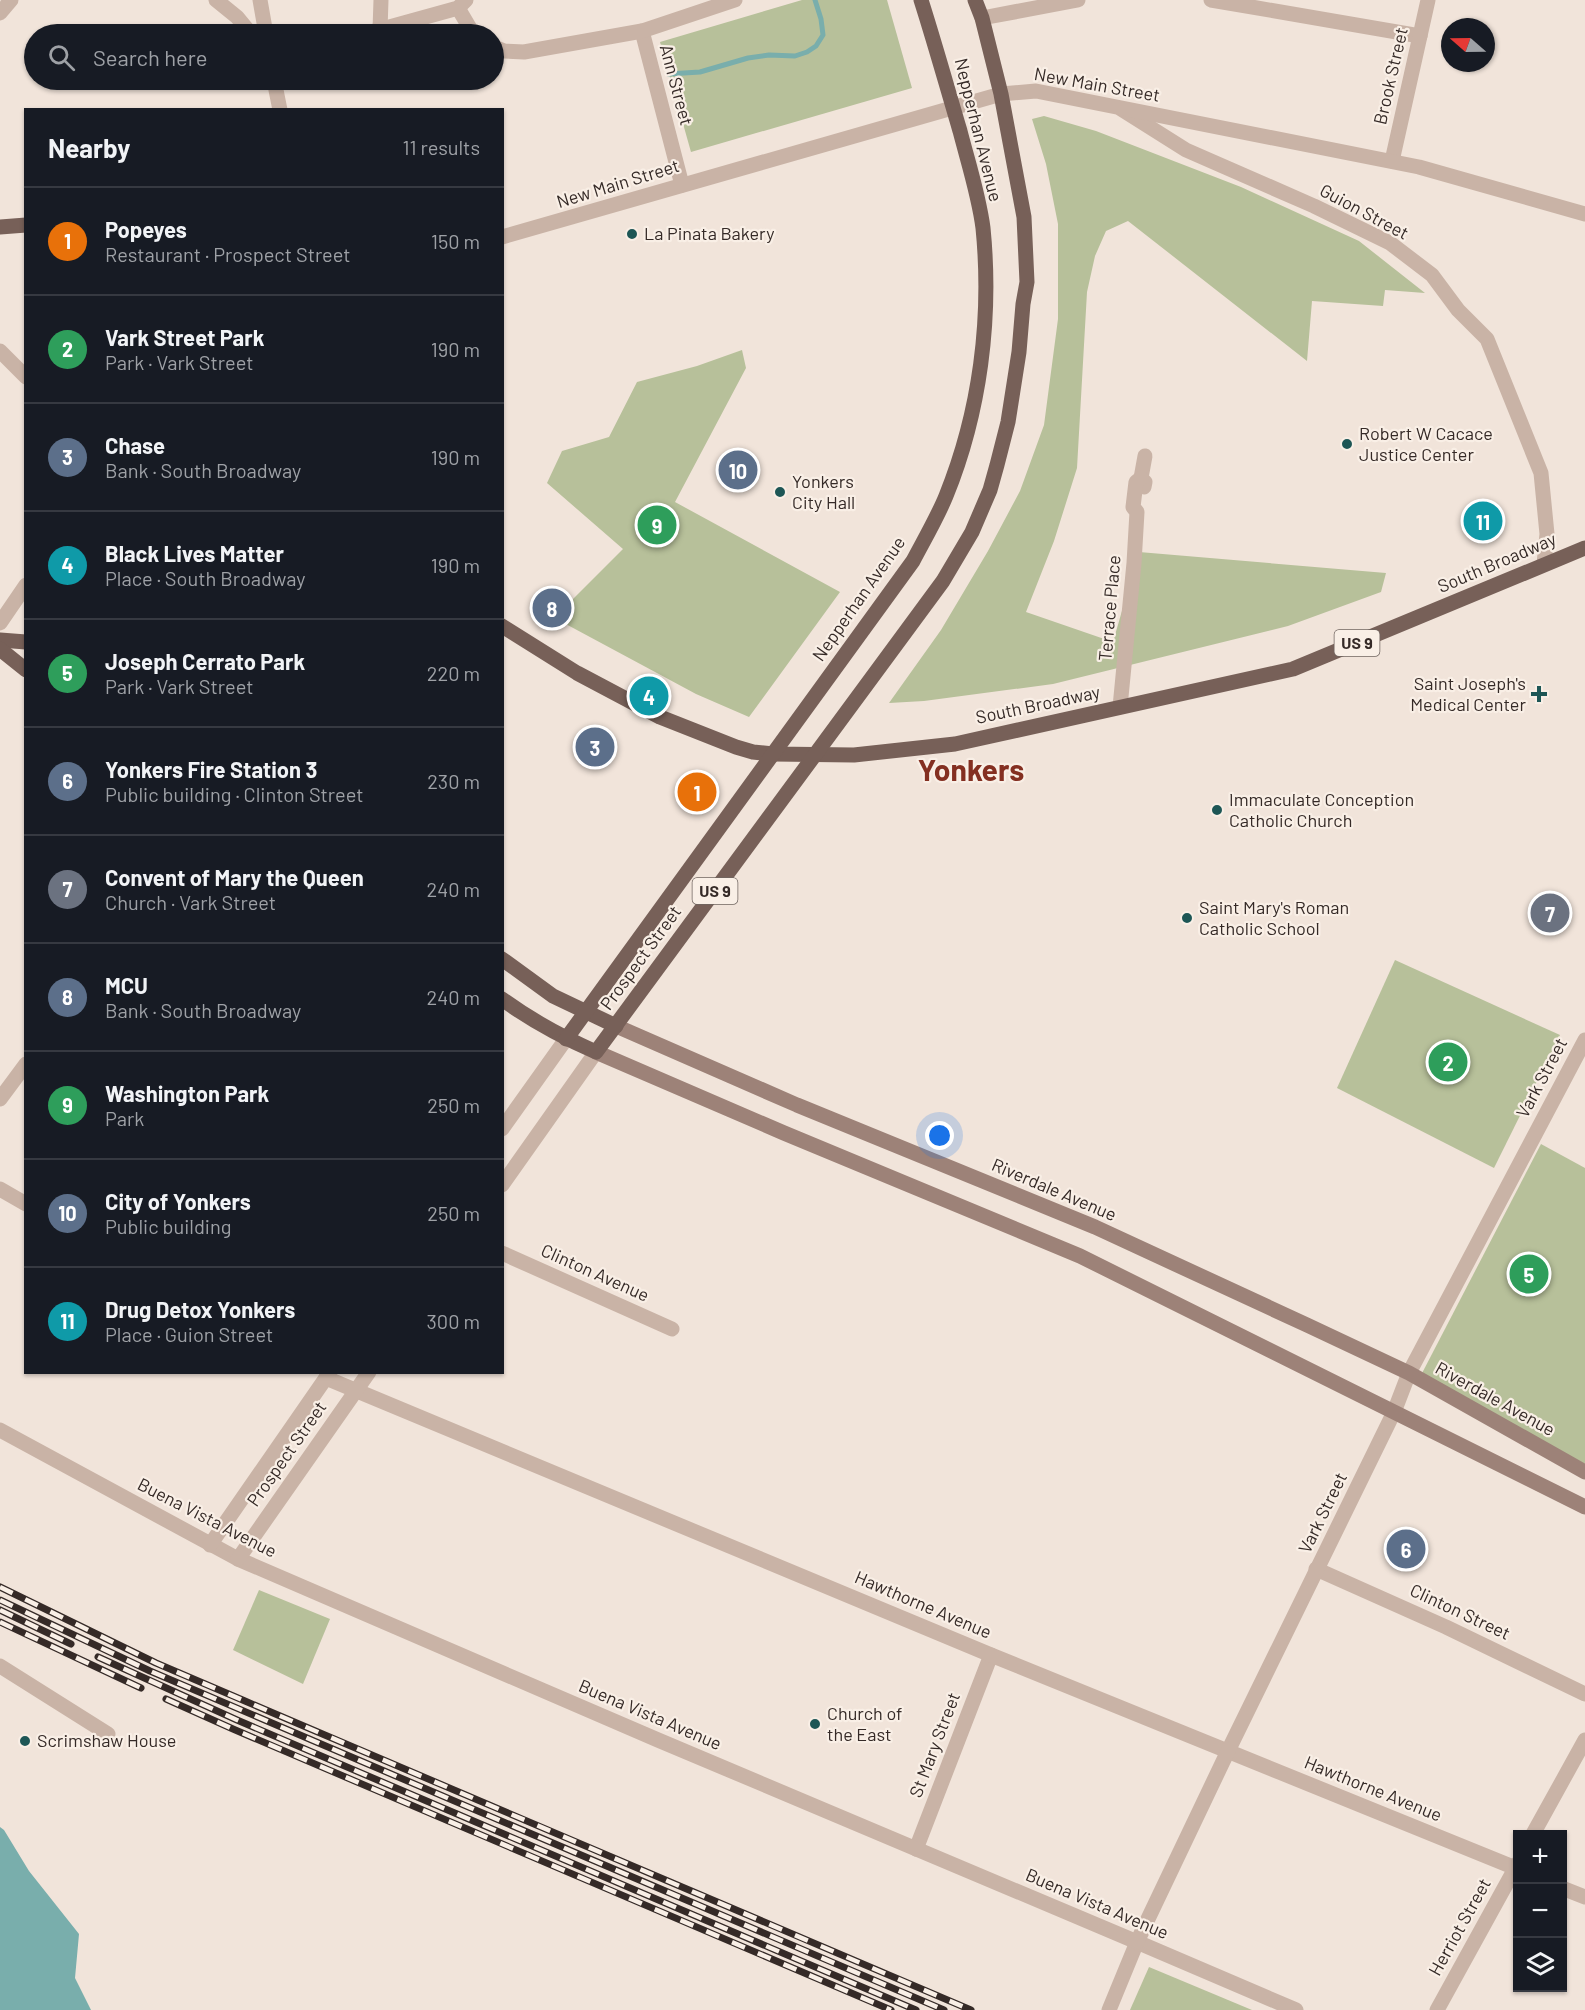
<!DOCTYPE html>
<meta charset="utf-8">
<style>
body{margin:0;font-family:Barlow,sans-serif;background:#242831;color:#f1f3f6}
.controls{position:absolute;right:18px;bottom:18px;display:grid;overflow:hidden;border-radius:0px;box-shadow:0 2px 4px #0004}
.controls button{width:54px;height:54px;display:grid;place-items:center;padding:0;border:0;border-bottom:2px solid #363941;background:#171b24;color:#f1f3f6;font:30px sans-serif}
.compass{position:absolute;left:1441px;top:18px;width:54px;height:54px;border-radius:50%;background:#171b24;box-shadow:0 2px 4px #0004;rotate:290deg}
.you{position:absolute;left:940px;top:1136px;width:21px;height:21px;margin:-15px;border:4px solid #fff;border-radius:50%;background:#1a73e8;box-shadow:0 0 0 9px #1a73e833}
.badge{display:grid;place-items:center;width:39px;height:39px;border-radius:50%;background:#92acae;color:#fff;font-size:20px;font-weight:700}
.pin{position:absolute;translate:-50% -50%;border:3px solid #fff;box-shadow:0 2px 6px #0006}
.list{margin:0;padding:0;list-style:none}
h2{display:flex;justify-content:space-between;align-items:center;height:78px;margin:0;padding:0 24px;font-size:26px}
h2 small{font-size:20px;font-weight:400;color:#9ea1a6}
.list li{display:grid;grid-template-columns:39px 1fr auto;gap:18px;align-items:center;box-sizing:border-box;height:108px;padding:0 24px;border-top:2px solid #363941}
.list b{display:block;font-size:22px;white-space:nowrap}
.list p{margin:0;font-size:20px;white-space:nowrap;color:#9ea1a6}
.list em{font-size:20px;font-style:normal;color:#9ea1a6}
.icon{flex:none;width:33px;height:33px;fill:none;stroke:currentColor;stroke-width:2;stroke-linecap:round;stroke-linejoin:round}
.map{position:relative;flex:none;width:1585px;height:2010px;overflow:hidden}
.search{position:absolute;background:#171b24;box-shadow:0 2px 4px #0004;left:24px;top:24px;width:480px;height:66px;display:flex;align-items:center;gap:15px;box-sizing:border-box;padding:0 21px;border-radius:33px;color:#9ea1a6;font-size:22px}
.panel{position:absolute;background:#171b24;box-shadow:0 2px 4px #0004;left:24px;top:108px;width:480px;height:1266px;border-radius:0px}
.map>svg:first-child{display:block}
.green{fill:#b7c09a}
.water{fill:#79aeac}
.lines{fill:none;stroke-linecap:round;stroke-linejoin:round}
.stream{stroke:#79aeac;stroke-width:5}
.minor{stroke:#c9b3a6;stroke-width:15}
.tertiary{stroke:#c9b3a6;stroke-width:15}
.secondary{stroke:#9d8278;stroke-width:15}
.primary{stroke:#776058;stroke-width:15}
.rail-casing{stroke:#352a27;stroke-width:7}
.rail{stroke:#f9efe6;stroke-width:4.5;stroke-dasharray:14;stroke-linecap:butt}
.poi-dot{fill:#1d5655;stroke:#f9efe6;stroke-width:2}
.labels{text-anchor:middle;stroke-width:4.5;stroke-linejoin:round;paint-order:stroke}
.shield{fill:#f9efe6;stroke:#706560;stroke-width:1.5}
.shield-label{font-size:16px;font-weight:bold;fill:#352a27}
.street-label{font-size:18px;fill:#352a27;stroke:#f9efe6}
.poi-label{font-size:18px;fill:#352a27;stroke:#f9efe6;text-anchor:start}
.town-label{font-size:30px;font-weight:bold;fill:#842f21;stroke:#f9efe6}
</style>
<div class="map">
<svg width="1585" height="2010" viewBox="0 0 1585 2010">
<rect width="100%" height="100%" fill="#f1e4da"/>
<!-- green -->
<g class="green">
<path d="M 802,0 L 887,0 L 912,88 L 691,152 L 660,42 Z"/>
<path d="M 1044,116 L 1096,131 L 1241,187 L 1359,241 L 1425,293 L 1385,290 L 1383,306 L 1312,301 L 1307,361 L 1128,221 L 1106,231 L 1095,256 L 1087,292 L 1077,468 L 1054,541 L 1026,612 L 1113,642 L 1139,552 L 1386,573 L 1381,592 L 1288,626 L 1053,684 L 924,701 L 889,703 L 941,630 L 988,551 L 1020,491 L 1044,425 L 1058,319 L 1058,224 L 1046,164 L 1032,119 Z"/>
<path d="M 742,350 L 746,368 L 675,502 L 840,592 L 749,717 L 696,694 L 562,622 L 556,616 L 623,549 L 547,483 L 562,451 L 609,437 L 637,382 L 697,366 Z"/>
<path d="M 1395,960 L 1560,1035 L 1494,1168 L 1337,1088 Z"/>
<path d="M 1541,1144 L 1585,1168 L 1585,1464 L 1419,1379 Z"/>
<path d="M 259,1590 L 330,1619 L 303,1684 L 233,1650 Z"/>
<path d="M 1149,1967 L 1252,2010 L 1130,2010 Z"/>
</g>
<!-- water -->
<path class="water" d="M 0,1827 L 4,1830 L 29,1871 L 79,1934 L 75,1978 L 91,2010 L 0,2010 Z"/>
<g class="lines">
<!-- stream -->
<path class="stream" d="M 668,74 L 700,72 L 748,58 L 769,55 L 795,56 L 807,52 L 816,46 L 823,35 L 821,19 L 815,0"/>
<!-- minor -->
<g class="minor">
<path d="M 216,0 L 237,17 L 251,34"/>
<path d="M 1211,0 L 1420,36"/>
<path d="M 458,8 L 471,30 L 477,34"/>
<path d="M 0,13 L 11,0"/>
<path d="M 982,18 L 1078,0"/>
<path d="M 380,30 L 381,0"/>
<path d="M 642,31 L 682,185"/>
<path d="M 364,34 L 458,8 L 466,0"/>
<path d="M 494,47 L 504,51 L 524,52 L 642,31 L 735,0"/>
<path d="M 1121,109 L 1186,150 L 1314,206 L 1390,243 L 1432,275 L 1458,310 L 1487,339 L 1541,473 L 1547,534 L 1544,564"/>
<path d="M 1392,161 L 1428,0"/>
<path d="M 0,351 L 26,377"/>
<path d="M 1144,487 L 1145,482 L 1141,478 L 1145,456"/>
<path d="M 1120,707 L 1134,563 L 1137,512 L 1133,507 L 1136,482 L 1141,478"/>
<path d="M 0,1189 L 26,1204"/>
<path d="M 502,1253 L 672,1329"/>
<path d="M 1316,1569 L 1446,1627 L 1585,1694"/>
<path d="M 0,1666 L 108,1734"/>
<path d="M 1533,1834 L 1585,1740"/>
<path d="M 916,1849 L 991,1655"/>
<path d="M 1109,2010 L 1137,1942 L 1296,2010"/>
<path d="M 1437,2010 L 1518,1863"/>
</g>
<!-- tertiary -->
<g class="tertiary">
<path d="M 260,0 L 266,34"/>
<path d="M 274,80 L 280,110"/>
<path d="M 502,237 L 1001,94 L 1036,91 L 1419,167 L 1585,214"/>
<path d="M 0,623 L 26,585"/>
<path d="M 0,1099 L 26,1064"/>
<path d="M 502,1129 L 566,1039"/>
<path d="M 502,1185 L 596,1052"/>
<path d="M 326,1378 L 991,1655 L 1518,1869"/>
<path d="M 0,1430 L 238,1559 L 658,1740 L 1137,1942 L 1228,1751 L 1394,1412 L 1409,1373 L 1585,1040"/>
<path d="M 210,1545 L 330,1372"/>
<path d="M 238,1559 L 369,1372"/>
<path d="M 1562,1888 L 1585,1897"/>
</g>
<!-- secondary -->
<g class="secondary">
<path d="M 616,1026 L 797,1105 L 1095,1227 L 1307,1325 L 1409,1373 L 1585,1472"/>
<path d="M 596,1052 L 784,1133 L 1080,1256 L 1585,1507"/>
</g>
<!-- primary -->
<g class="primary">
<path d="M 0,227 L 26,225"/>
<path d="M 502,626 L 577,673 L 660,717 L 736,747 L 753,752 L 773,754 L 854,755 L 955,744 L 1293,669 L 1585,548"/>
<path d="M 0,640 L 26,642"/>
<path d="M 0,649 L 26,670"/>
<path d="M 502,959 L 553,996 L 616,1026"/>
<path d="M 502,999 C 532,1021 562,1037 596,1052 L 943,581 L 972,532 L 990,490 L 997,465 L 1008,422 L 1019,352 L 1023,304 L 1027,282 L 1024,217 L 1001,94 L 982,18 L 975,0"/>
<path d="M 566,1039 L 913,561 C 924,540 937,518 946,496 C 980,412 992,319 983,228 C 979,196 968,162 960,131 C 947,87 935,44 921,0"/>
</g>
<!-- rail casing -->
<g class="rail-casing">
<g id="rail">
<path d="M 0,1587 L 156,1663 L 245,1701 L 971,2010"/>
<path d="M 0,1600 L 150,1671 L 944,2010"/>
<path d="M 0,1610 L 71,1644"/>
<path d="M 0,1622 L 141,1688"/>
<path d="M 98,1657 L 237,1720 L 916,2010"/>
<path d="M 166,1699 L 233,1729 L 891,2010"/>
</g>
</g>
<!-- rail -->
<use href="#rail" class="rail"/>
</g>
<!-- markers -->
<g class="poi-dot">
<circle cx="632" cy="234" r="6"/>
<circle cx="1347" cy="444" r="6"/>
<circle cx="780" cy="492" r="6"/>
<path d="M1536 685h6v6h6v6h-6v6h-6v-6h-6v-6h6z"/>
<circle cx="1217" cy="810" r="6"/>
<circle cx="1187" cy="918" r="6"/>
<circle cx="815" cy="1724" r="6"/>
<circle cx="25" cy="1741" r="6"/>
</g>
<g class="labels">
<!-- shield labels -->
<g class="shield">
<rect x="1334.5" y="630" width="45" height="26" rx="4.5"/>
<rect x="692.5" y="878" width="45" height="26" rx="4.5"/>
</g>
<g class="shield-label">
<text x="1357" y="649">US 9</text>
<text x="715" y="897">US 9</text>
</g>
<!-- street labels -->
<g class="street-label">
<text transform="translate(1391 76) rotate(-77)" y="6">Brook Street</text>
<text transform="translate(676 85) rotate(75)" y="6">Ann Street</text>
<text transform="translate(1097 85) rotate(10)" y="6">New Main Street</text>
<text transform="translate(978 130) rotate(76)" y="6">Nepperhan Avenue</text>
<text transform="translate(618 184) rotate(-17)" y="6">New Main Street</text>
<text transform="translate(1364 212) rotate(28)" y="6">Guion Street</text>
<text transform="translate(1497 563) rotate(-23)" y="6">South Broadway</text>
<text transform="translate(859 599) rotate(-55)" y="6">Nepperhan Avenue</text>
<text transform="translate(1110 608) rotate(-85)" y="6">Terrace Place</text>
<text transform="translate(1038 705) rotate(-12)" y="6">South Broadway</text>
<text transform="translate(641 958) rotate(-54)" y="6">Prospect Street</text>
<text transform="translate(1542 1078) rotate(-62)" y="6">Vark Street</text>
<text transform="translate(1054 1190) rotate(23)" y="6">Riverdale Avenue</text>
<text transform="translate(595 1273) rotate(24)" y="6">Clinton Avenue</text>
<text transform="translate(1495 1399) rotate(29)" y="6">Riverdale Avenue</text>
<text transform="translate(287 1454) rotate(-55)" y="6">Prospect Street</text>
<text transform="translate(1323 1513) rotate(-64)" y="6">Vark Street</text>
<text transform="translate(207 1518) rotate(27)" y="6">Buena Vista Avenue</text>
<text transform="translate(923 1605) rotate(23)" y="6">Hawthorne Avenue</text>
<text transform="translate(1460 1612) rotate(25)" y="6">Clinton Street</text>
<text transform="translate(650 1715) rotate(23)" y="6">Buena Vista Avenue</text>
<text transform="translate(935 1745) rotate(-69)" y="6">St Mary Street</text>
<text transform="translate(1373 1789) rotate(22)" y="6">Hawthorne Avenue</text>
<text transform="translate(1097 1904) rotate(23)" y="6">Buena Vista Avenue</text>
<text transform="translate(1460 1927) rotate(-61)" y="6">Herriot Street</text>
</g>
<!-- poi labels -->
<g class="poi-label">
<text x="644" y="240">La Pinata Bakery</text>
<text x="1359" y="440">Robert W Cacace<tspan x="1359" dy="21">Justice Center</tspan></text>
<text x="792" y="488">Yonkers<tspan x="792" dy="21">City Hall</tspan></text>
<text x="1526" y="690" text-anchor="end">Saint Joseph's<tspan x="1526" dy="21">Medical Center</tspan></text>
<text x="1229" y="806">Immaculate Conception<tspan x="1229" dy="21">Catholic Church</tspan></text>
<text x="1199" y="914">Saint Mary's Roman<tspan x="1199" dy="21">Catholic School</tspan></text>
<text x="827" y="1720">Church of<tspan x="827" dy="21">the East</tspan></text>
<text x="37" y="1747">Scrimshaw House</text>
</g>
<!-- town labels -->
<g class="town-label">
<text x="971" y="781">Yonkers</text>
</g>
</g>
</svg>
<div class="controls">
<button>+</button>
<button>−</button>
<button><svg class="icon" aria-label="layers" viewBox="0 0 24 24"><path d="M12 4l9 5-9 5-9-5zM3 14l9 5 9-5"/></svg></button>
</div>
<svg class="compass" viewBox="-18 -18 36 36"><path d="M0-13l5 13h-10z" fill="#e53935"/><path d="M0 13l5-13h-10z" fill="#9ea1a6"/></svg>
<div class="you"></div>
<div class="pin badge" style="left:697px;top:792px;background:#e8710a">1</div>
<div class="pin badge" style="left:1448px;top:1062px;background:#2e9e5b">2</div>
<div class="pin badge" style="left:595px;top:747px;background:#5c6f8a">3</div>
<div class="pin badge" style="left:649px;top:696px;background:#0f9aa8">4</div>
<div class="pin badge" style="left:1529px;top:1274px;background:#2e9e5b">5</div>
<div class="pin badge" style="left:1406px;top:1549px;background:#5c6f8a">6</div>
<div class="pin badge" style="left:1550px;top:913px;background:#6b7280">7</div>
<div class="pin badge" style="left:552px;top:608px;background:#5c6f8a">8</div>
<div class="pin badge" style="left:657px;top:525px;background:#2e9e5b">9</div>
<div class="pin badge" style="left:738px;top:470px;background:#5c6f8a">10</div>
<div class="pin badge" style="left:1483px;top:521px;background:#0f9aa8">11</div>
<div class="search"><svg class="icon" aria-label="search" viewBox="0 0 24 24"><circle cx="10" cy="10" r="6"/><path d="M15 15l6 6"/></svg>Search here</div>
<section class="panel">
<h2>Nearby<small>11 results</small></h2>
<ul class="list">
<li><span class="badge" style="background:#e8710a">1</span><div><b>Popeyes</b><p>Restaurant · Prospect Street</p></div><em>150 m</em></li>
<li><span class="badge" style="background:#2e9e5b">2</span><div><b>Vark Street Park</b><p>Park · Vark Street</p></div><em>190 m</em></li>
<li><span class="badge" style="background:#5c6f8a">3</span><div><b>Chase</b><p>Bank · South Broadway</p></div><em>190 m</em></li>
<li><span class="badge" style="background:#0f9aa8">4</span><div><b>Black Lives Matter</b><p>Place · South Broadway</p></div><em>190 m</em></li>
<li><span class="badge" style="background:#2e9e5b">5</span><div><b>Joseph Cerrato Park</b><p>Park · Vark Street</p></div><em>220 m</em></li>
<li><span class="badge" style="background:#5c6f8a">6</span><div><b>Yonkers Fire Station 3</b><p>Public building · Clinton Street</p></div><em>230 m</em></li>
<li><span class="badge" style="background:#6b7280">7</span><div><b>Convent of Mary the Queen</b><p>Church · Vark Street</p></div><em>240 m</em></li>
<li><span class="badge" style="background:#5c6f8a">8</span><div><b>MCU</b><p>Bank · South Broadway</p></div><em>240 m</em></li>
<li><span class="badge" style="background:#2e9e5b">9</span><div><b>Washington Park</b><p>Park</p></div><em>250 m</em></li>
<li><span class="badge" style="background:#5c6f8a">10</span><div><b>City of Yonkers</b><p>Public building</p></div><em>250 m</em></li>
<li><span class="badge" style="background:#0f9aa8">11</span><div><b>Drug Detox Yonkers</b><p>Place · Guion Street</p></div><em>300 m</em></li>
</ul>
</section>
</div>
